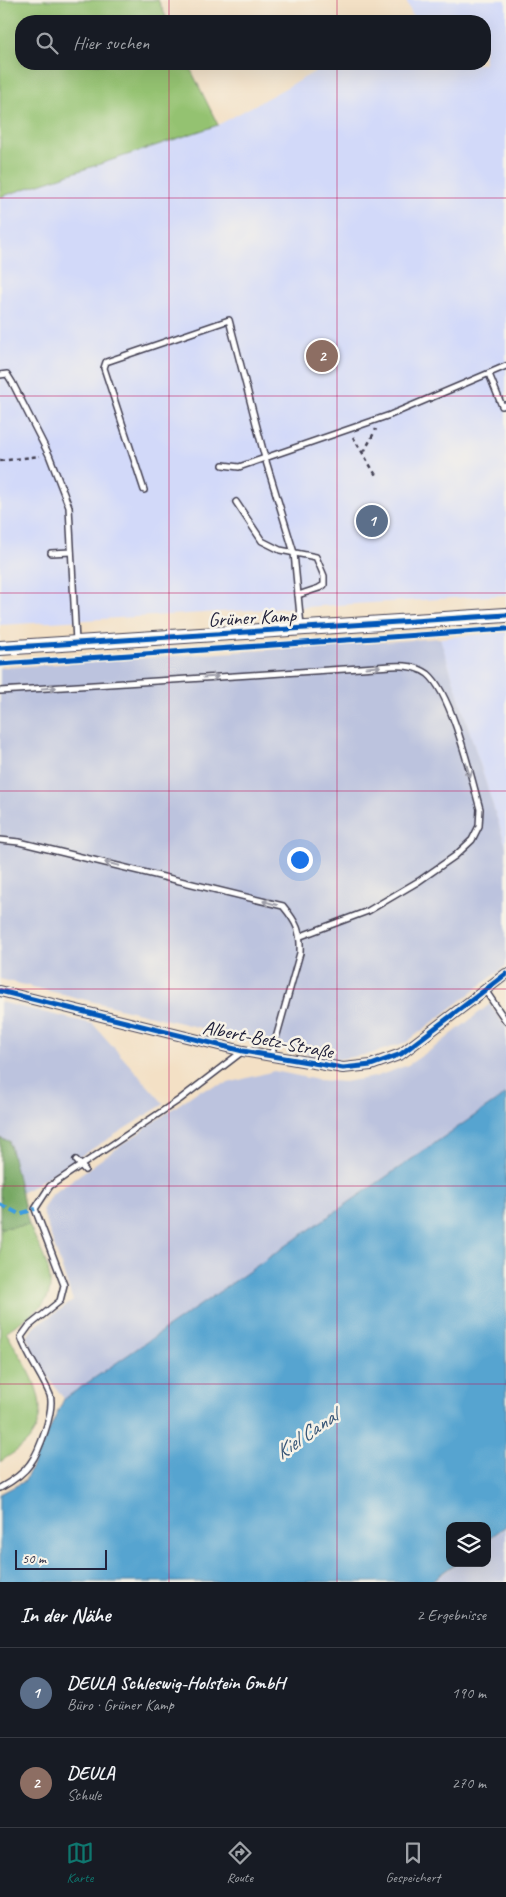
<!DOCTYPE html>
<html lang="de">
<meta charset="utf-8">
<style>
body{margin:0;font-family:Caveat,sans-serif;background:#20242c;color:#f1f3f6}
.controls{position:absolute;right:15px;bottom:15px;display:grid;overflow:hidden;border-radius:10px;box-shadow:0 5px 20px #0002}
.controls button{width:45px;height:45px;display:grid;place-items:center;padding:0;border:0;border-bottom:1px solid #363941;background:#171b24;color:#f1f3f6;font:25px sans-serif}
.scale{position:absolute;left:15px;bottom:12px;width:92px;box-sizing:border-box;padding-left:5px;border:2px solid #22223b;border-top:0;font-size:14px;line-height:18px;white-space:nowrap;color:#22223b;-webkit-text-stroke:4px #f7f3e8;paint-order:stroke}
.you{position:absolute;left:299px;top:859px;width:18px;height:18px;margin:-12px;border:4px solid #fff;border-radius:50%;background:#1a73e8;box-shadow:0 0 0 8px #1a73e833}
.badge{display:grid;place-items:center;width:32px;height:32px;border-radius:50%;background:#0f766e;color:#fff;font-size:16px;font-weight:700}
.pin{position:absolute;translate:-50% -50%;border:2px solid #fff;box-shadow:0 1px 5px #0006}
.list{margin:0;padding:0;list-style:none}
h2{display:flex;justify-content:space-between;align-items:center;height:65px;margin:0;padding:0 20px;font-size:21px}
h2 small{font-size:16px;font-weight:400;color:#9ea1a6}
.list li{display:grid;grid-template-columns:32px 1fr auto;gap:15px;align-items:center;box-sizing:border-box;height:90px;padding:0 20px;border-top:1px solid #363941}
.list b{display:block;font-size:19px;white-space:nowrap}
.list p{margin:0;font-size:16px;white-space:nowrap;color:#9ea1a6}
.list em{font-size:16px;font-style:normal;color:#9ea1a6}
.icon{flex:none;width:28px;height:28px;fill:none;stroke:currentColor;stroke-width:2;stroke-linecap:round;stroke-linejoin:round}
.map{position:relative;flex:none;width:506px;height:1582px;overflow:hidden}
.search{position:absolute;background:#171b24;box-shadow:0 5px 20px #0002;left:15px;right:15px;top:15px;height:55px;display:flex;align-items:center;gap:12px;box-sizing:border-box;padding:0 18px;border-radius:20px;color:#9ea1a6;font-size:19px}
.sheet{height:245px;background:#171b24}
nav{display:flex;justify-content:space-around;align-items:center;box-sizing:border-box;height:70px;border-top:1px solid #363941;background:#171b24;font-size:14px;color:#9ea1a6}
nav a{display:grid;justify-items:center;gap:2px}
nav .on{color:#0f766e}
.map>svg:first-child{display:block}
.built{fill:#d2d9f9}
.industrial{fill:#bcc3de}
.green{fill:#94c271;stroke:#5b7256}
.forest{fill:#77a863;stroke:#4c654f}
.water{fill:#56a4d0;stroke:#3c6386}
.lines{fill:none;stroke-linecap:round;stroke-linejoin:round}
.service-casing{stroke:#413e50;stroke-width:8}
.minor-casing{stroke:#413e50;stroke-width:12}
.tertiary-casing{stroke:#413e50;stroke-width:16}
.path{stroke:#413e50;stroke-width:2.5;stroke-dasharray:4 4;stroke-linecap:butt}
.service{stroke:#fff;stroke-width:5}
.minor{stroke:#fff;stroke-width:10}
.tertiary{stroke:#fff;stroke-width:14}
.quiet{stroke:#3c9ce2;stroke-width:4;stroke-dasharray:8 4;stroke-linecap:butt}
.cycleway-casing{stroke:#f7f3e8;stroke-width:8}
.cycleway{stroke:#0057b8;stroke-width:5}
.oneway{stroke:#9c9ca7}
.grid{fill:none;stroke:#c2185b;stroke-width:1;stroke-opacity:0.55}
.labels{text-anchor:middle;stroke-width:5;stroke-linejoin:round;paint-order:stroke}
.street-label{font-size:20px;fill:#22223b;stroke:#f7f3e8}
.water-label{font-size:21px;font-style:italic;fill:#375677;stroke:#f7f3e8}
</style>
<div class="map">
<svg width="506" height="1582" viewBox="0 0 506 1582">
<rect width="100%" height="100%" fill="#f7f3e8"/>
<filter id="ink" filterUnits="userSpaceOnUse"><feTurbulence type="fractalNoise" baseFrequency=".02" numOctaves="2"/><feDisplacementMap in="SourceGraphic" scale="10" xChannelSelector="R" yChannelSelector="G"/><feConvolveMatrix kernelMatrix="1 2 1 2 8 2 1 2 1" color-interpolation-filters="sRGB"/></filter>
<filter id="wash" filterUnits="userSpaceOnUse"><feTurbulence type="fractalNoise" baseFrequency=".0096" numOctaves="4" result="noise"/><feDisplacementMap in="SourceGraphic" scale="20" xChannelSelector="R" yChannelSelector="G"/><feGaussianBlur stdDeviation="1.12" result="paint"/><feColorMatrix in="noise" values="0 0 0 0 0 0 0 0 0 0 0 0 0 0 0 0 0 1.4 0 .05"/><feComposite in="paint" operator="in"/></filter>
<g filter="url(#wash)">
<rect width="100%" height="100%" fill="#f3e0c5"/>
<!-- built -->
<g class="built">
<path d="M 406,0 L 506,0 L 506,595 L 0,625 L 0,197 L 218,125 L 329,64 L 485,64 L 485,21 L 406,21 L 413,17 Z"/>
<path d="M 506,632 L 506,847 L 440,638 Z"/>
</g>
<!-- industrial -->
<g class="industrial">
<path d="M 440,638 L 506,847 L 506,966 L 407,1042 L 370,1054 L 333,1060 L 0,979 L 0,668 Z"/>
<path d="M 0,1002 L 93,1024 L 164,1104 L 20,1194 L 9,1141 L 0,1138 Z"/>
<path d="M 490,1004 L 506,1027 L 506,1094 L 64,1399 L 36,1360 L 27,1337 L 34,1327 L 73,1301 L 42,1210 L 51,1195 L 198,1091 L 274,1071 L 318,1080 L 344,1082 L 375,1077 L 408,1065 L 438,1045 Z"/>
<path d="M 506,1527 L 506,1582 L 432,1582 L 457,1563 L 487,1563 L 487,1541 Z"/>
</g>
<!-- green -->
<g class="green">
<path d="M 0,0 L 158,0 L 168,21 L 21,21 L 21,64 L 188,64 L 218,125 L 0,197 Z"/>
<path d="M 29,1225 C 38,1246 61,1281 44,1303 C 35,1314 17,1323 6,1332 C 24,1364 58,1404 28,1441 C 21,1449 8,1456 0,1462 L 0,1228 Z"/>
</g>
<!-- forest -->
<path class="forest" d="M 0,1138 L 9,1141 L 29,1225 L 0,1228 Z"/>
<!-- water -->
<path class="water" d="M 506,1094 L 506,1526 L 487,1540 L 487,1526 L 450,1526 L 450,1563 L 456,1563 L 430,1582 L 0,1582 L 0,1494 L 25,1481 L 64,1399 Z"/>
</g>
<g filter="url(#ink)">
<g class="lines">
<!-- service casing -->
<g class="service-casing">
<g id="service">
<path d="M 489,374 L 502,406 L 506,405"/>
<path d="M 0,375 L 7,374 L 12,382 L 49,455 L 69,507 L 76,642"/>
<path d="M 144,490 L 104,368 L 106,362 L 229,320 L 265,458 L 239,467 L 223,465"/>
<path d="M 236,502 L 262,541 L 280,550 L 316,557 L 324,576 L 324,585 L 319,588 L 298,595"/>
<path d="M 51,553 L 71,552"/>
<path d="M 301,626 L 294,553 L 265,458 L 390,415 L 506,366"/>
<path d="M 0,691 L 391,666 C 405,665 417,666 428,674 C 452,694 471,777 480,809 L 479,826 L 472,840 L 455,856 L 419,881 L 368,911 L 301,936"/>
<path d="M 0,840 L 19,842 L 283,906 C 297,923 301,931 300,953 L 271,1056"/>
<path d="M 485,990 L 506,1021"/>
<path d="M 76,1160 L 85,1170"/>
<path d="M 0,1488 C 9,1483 24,1473 30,1464 C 39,1452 55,1410 50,1395 C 42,1375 28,1358 21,1337 L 29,1326 L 60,1301 L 64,1285 L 35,1209 L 50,1186 L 179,1100 L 243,1051"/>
</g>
</g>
<!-- minor casing -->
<g class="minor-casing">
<path id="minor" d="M 0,991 L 243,1051 L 343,1068 L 371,1065 L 401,1054 L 506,974"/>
</g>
<!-- tertiary casing -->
<g class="tertiary-casing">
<path id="tertiary" d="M 0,648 L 506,615"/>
</g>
<!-- path -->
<g class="path">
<path d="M 353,437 L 377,477"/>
<path d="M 364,452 L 376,429"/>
<path d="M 0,461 L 40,456"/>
</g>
<!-- service -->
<use href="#service" class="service"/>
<!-- minor -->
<use href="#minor" class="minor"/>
<!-- tertiary -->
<use href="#tertiary" class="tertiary"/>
<!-- quiet -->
<path class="quiet" d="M 0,1204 L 19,1214 L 35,1209"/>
<!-- cycleway casing -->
<g class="cycleway-casing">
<g id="cycleway">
<path d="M 0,648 L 506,615"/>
<path d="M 0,664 L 506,629"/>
<path d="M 0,991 L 243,1051 L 343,1068 L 371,1065 L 401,1054 L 506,974"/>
</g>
</g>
<!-- cycleway -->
<use href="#cycleway" class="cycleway"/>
</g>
<!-- one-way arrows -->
<defs><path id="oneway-shaft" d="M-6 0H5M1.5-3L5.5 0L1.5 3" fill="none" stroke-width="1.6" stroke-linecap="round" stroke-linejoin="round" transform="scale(1.25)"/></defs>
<g class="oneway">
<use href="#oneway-shaft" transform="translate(373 667) rotate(-4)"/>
<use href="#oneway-shaft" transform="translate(211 677) rotate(-4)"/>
<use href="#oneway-shaft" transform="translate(49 688) rotate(-4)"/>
<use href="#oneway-shaft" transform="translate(468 770) rotate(73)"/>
<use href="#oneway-shaft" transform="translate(112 864) rotate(-167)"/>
<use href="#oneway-shaft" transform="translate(270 903) rotate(-164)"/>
</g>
</g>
<!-- grid -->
<path class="grid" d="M 169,0 L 169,21M 337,0 L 337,21M 169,64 L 169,1582M 337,64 L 337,1582M 0,198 L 506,198M 0,396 L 506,396M 0,593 L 506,593M 0,791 L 506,791M 0,989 L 506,989M 0,1186 L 506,1186M 0,1384 L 506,1384"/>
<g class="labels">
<!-- street labels -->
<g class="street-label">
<text transform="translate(252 617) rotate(-3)" y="7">Grüner Kamp</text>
<text transform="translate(268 1039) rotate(11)" y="7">Albert-Betz-Straße</text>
</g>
<!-- water labels -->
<g class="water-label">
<text transform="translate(306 1434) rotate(-35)" y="7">Kiel Canal</text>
</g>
</g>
</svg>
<div class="controls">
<button><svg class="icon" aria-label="layers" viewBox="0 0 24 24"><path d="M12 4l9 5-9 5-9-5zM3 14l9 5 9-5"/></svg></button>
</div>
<div class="scale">50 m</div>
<div class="you"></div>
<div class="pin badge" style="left:372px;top:521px;background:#5c6f8a">1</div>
<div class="pin badge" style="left:322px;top:356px;background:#8d6e63">2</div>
<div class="search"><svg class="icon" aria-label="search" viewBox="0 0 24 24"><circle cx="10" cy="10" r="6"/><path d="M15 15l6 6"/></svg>Hier suchen</div>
</div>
<section class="sheet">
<h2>In der Nähe<small>2 Ergebnisse</small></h2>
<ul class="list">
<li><span class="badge" style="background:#5c6f8a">1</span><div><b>DEULA Schleswig-Holstein GmbH</b><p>Büro · Grüner Kamp</p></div><em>190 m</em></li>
<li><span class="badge" style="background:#8d6e63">2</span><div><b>DEULA</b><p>Schule</p></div><em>270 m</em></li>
</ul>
</section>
<nav>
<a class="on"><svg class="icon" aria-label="map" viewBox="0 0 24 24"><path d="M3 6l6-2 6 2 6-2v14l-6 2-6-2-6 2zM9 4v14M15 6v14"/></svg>Karte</a>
<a><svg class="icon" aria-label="directions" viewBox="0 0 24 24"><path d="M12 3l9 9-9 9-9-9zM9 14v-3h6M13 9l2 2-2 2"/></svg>Route</a>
<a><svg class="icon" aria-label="saved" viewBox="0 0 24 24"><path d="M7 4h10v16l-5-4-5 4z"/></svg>Gespeichert</a>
</nav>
